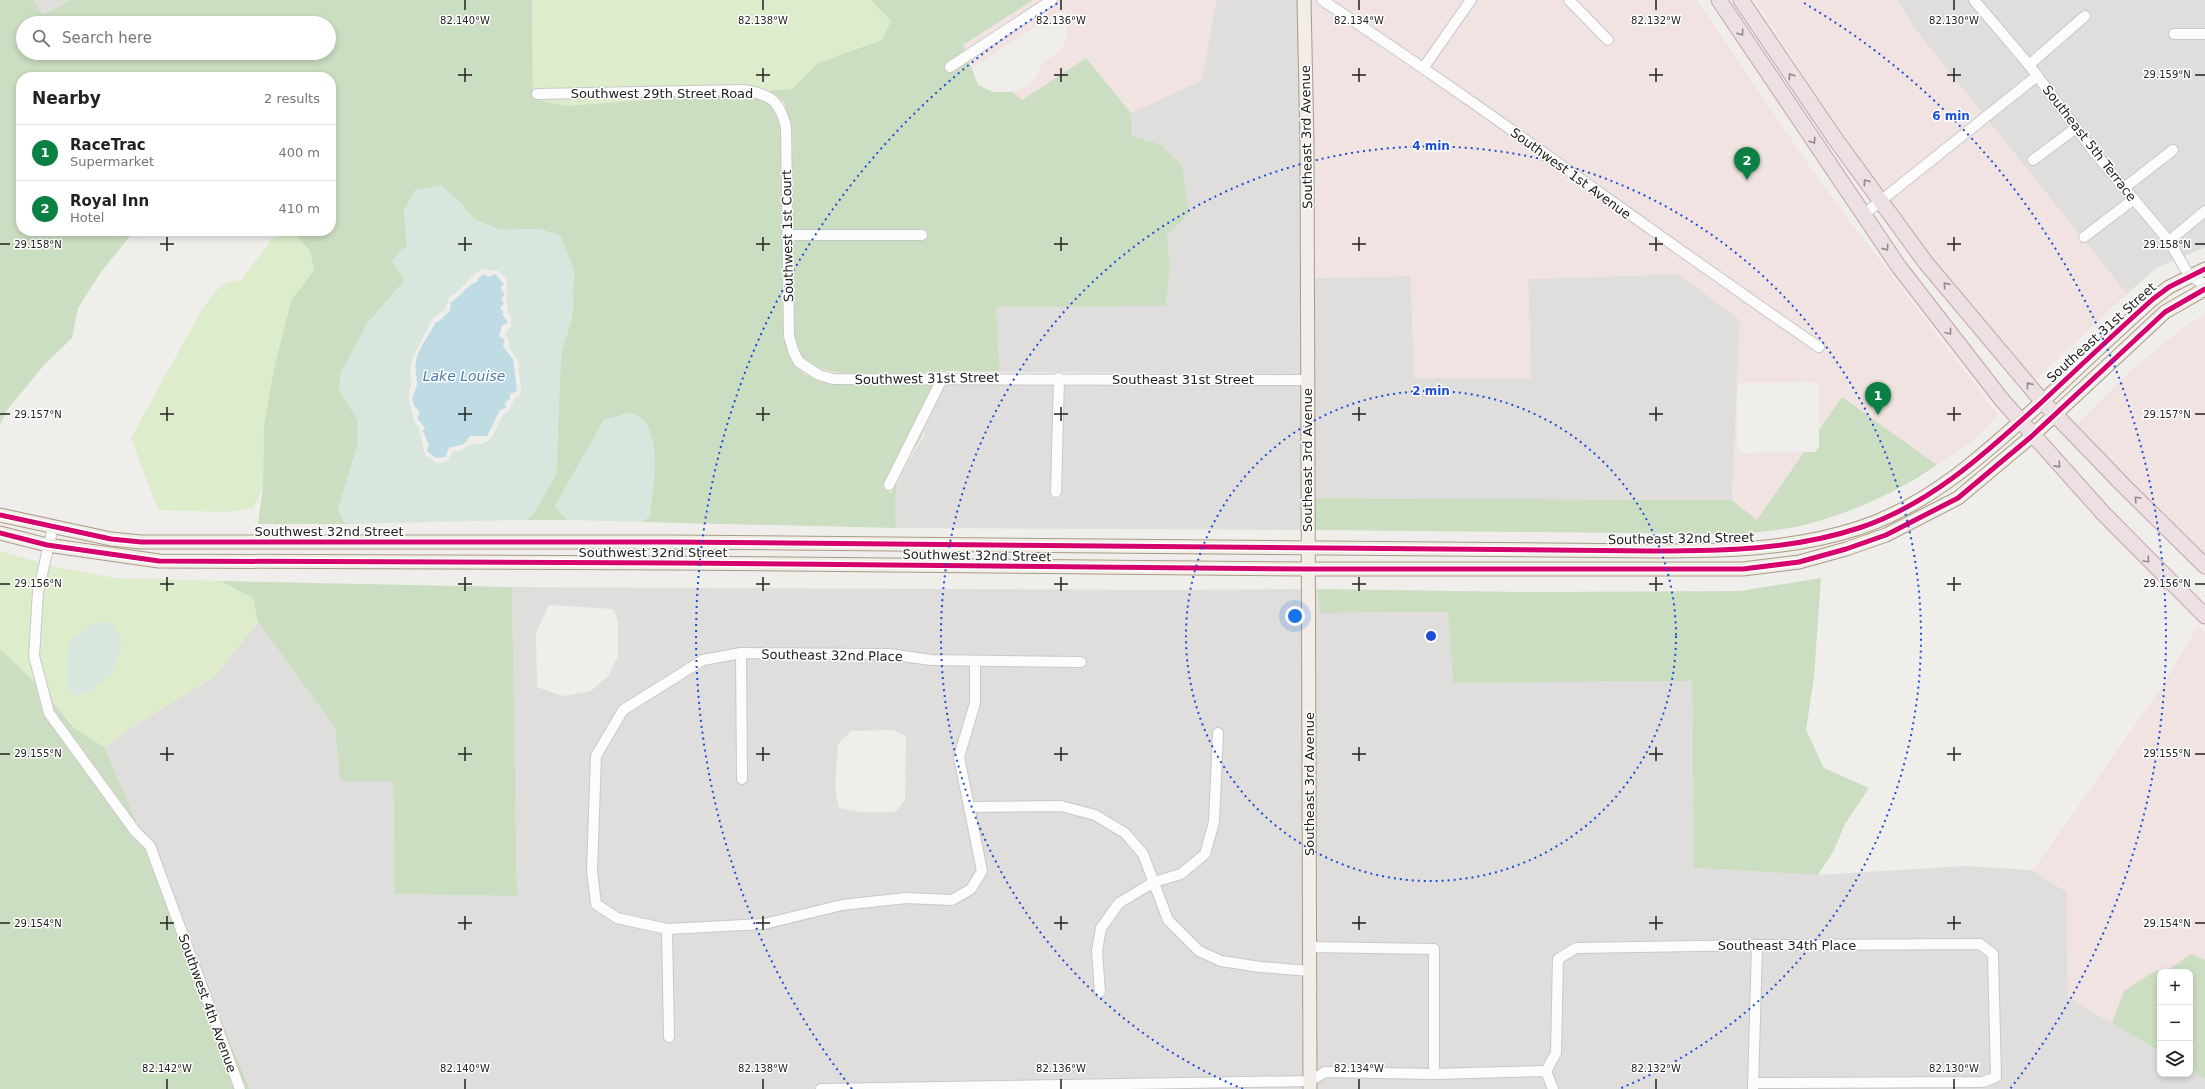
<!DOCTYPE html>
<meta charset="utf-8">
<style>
body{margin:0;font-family:"DejaVu Sans",sans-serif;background:#f6f6f6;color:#222}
.controls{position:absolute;right:12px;bottom:12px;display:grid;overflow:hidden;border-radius:8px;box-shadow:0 2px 6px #0003}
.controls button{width:36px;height:36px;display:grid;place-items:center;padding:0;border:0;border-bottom:1px solid #e0e0e0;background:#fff;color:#222;font:20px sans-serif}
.you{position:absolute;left:1295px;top:616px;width:14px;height:14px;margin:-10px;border:3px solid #fff;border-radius:50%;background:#1a73e8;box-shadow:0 0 0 6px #1a73e833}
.badge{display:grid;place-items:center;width:26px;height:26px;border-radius:50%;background:#0b8043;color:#fff;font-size:13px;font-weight:700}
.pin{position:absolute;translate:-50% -33px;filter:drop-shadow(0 1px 2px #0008)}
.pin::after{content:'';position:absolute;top:21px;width:14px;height:12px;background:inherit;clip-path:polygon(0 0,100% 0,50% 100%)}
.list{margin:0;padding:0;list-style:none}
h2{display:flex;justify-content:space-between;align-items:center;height:52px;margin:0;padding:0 16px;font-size:17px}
h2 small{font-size:13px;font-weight:400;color:#767676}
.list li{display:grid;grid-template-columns:26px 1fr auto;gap:12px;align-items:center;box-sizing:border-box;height:56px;padding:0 16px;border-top:1px solid #e0e0e0}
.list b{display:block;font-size:15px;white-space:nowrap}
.list p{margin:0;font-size:13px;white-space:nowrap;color:#767676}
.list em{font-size:13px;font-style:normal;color:#767676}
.icon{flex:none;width:22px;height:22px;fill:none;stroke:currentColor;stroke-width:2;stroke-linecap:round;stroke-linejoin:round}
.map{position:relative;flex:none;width:2205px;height:1089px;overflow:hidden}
.search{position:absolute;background:#fff;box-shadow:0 2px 6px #0003;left:16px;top:16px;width:320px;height:44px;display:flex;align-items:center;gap:10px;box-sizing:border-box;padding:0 14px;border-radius:22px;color:#767676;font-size:15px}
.panel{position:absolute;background:#fff;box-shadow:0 2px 6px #0003;left:16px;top:72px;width:320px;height:164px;border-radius:16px}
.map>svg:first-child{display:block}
.residential{fill:#dfdedc;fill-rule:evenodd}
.commercial{fill:#f1e3e1}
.grass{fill:#ddeccb}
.forest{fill:#cbdec1;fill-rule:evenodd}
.wetland{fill:#d9e6de;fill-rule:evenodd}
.water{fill:#bfdbe3}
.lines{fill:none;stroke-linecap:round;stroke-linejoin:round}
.minor-casing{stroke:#c9c8c7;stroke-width:12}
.major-casing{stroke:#a79c86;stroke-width:15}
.highway-casing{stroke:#c5a2ac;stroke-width:17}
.minor{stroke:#fdfcfc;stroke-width:10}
.major{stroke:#f3ede7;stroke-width:13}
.highway{stroke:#ece0e2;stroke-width:15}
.cycleway-casing{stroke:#fff;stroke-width:8}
.cycleway{stroke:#d6006c;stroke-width:5}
.oneway{stroke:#918a8c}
.ticks{fill:none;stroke:#222;stroke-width:1.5}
.ring{fill:none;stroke:#1d4ed8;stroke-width:2;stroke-dasharray:2 4}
.labels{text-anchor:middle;stroke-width:3;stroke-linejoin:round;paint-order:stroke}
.street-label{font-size:13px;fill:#222;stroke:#fff}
.water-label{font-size:14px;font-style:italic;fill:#4a7aab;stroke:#fff}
.ticks-label{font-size:10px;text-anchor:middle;fill:#222;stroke:#fff;stroke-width:3;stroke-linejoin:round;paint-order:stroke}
.centre{fill:#1d4ed8;stroke:#fff;stroke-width:2}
.ring-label{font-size:12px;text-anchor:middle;font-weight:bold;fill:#1d4ed8;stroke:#fff;stroke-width:3;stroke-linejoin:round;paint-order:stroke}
</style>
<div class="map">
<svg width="2205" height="1089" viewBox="0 0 2205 1089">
<rect width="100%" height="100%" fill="#f0eeeb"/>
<!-- residential -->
<g class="residential">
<path d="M 33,0 L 71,0 L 43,15 Z"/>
<path d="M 1216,0 L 1299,0 L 1302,144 L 1301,374 L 1000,372 L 996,307 L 1166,305 L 1170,264 L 1167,236 L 1189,214 L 1160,144 L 1131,136 L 1131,113 L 1202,80 Z"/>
<path d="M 1898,0 L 2205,0 L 2205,247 L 2155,269 L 2127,294 L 1914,28 Z"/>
<path d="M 1679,274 L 1740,320 L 1732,500 L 1313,498 L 1312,278 L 1411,276 L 1414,378 L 1531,379 L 1528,279 Z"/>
<path d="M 946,383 L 1053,384 L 1050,497 L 1061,498 L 1064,384 L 1302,386 L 1302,530 L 896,528 L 894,495 L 902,472 L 924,436 L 927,422 Z"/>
<path d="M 512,587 L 1162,590 L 1303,589 L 1304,1089 L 250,1089 L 105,748 L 127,730 L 214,677 L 258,622 L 335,728 L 340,781 L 393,780 L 394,894 L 517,896 ZM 549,605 L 613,609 L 618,620 L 618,656 L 608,676 L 591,691 L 563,696 L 537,687 L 536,633 ZM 893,730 L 906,736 L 905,800 L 895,812 L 860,812 L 839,808 L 835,788 L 838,744 L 851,731 Z"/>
<path d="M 1314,589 L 1317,589 L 1320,613 L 1448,612 L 1453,683 L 1692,681 L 1694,868 L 1818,875 L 1965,866 L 2031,870 L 2067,892 L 2068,997 L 2160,1052 L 2160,1074 L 2190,1074 L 2190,1070 L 2205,1079 L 2205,1089 L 1315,1089 Z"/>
</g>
<!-- commercial -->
<g class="commercial">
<path d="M 1033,0 L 1216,0 L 1202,80 L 1131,113 L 1086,58 L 1021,100 L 1012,92 L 1028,86 L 1036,77 L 1043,63 L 1063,48 L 1066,39 L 1067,16 L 1065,12 L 1058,12 L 973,68 L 963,45 Z"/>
<path d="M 1309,0 L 1697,0 L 1819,180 L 1998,415 L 1969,444 L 1937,465 L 1842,397 L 1819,430 L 1819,387 L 1814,382 L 1741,383 L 1737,388 L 1740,320 L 1679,274 L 1528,279 L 1531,379 L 1414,378 L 1411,276 L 1312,278 Z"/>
<path d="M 1755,0 L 1898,0 L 1914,28 L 2127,294 L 2033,382 L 1964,300 L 1857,158 Z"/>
<path d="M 2205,314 L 2205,558 L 2074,427 L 2129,372 L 2180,330 Z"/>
<path d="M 1737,390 L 1737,448 L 1742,453 L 1804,452 L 1757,520 L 1732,500 Z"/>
<path d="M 2198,625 L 2205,632 L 2205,960 L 2191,954 L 2169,969 L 2153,972 L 2125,991 L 2112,1023 L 2068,997 L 2067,892 L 2031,870 L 2034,869 L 2165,682 Z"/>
</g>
<!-- grass -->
<g class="grass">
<path d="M 532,0 L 871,0 L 891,21 L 882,40 L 818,63 L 792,89 L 566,106 L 533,100 Z"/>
<path d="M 287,231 L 292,231 L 310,251 L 314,270 L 291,301 L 275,364 L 264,424 L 263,487 L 253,508 L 226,512 L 158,510 L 131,438 L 202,309 L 220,286 L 229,282 L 241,280 L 271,240 Z"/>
<path d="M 0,551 L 51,566 L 115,578 L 220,581 L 253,598 L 258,622 L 214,677 L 127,730 L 105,748 L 73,727 L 43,690 L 0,649 Z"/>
</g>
<!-- forest -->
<g class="forest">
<path d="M 0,0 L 33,0 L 43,15 L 71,0 L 532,0 L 533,99 L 566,106 L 792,89 L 818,63 L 882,40 L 891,21 L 871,0 L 1033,0 L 963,45 L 978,85 L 993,92 L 1012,92 L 1022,100 L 1086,58 L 1131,113 L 1131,136 L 1160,144 L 1182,165 L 1189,214 L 1167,236 L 1170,264 L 1166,306 L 996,307 L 1000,372 L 944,371 L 941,369 L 940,372 C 907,372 825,383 803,358 C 795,349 795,337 793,326 L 791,127 L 784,101 L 774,105 L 781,128 L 783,327 C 788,364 795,375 832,384 L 934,383 L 882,487 L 891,493 L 927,422 C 922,442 909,454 901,472 C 893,491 895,508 896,528 L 641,522 L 649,517 C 653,489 660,449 646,424 C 644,419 635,415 631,413 L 604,420 L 555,506 L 567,520 L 525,520 L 531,517 L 556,475 L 561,352 L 572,318 L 574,270 L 560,236 L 539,229 L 500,230 L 474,219 L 460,202 L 404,211 L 407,247 L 393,261 L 405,280 L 367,324 L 339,389 L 357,419 L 357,447 L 338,510 L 346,524 L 258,524 L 263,487 L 264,424 L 275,364 L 291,301 L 314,270 L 310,251 L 292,231 L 331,231 L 331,77 L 21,77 L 21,231 L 134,231 L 101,272 L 78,308 L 72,338 L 44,365 L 7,410 L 0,425 ZM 23,23 L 329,23 L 329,53 L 23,53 Z"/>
<path d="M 1842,397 L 1937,465 C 1898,492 1851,513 1804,525 C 1785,530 1763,531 1744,534 L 1313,530 L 1313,498 L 1732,500 L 1757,520 L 1804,452 L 1815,452 L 1819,447 L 1819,430 Z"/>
<path d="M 1821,578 L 1814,677 L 1806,730 L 1824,768 L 1869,788 L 1845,824 L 1834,850 L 1818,875 L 1694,868 L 1692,681 L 1453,683 L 1448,612 L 1320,613 L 1317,589 L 1531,592 L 1740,591 Z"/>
<path d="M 220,581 L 512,587 L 517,896 L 394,894 L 393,781 L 340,781 L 335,728 L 258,622 L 253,598 Z"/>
<path d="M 0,649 L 43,690 L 73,727 L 105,748 L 250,1089 L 0,1089 Z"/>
<path d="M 2191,954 L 2205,960 L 2205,1079 L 2190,1070 L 2190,972 L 2160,972 L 2160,1052 L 2112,1023 L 2124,991 L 2153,972 L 2169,969 Z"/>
</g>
<!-- wetland -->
<g class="wetland">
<path d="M 441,185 L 460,202 L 474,219 L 500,230 L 539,229 L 560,236 L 574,270 L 572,318 L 561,352 L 556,475 L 531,517 L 525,520 L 346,524 L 338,510 L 357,447 L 357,419 L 339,389 L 341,372 L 367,324 L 405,280 L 392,261 L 402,249 L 407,247 L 404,211 L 415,190 ZM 483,269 L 499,271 L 507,280 C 507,291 505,310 511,318 L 511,326 L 505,334 L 509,342 L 508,347 L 518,360 L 521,391 L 519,396 L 515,398 L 507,413 L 503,414 L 492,437 L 488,441 L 482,444 L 469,445 L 464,449 L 453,452 L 446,462 L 436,463 L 425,455 L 419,428 L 414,421 C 413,407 404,398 412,383 L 410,373 L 412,359 L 432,320 L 446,308 L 449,297 C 462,291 470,275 483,269 Z"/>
<path d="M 631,412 C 635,415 644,419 646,424 C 661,450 653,489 649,517 L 641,522 L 567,520 L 555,506 L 604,420 Z"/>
<path d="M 113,622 L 122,643 L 112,673 L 89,693 L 75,695 L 66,688 L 66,660 L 71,639 L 92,624 Z"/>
</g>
<!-- water -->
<path class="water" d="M 485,274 L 488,277 L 495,274 L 504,284 L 500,288 L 505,295 L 501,299 L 504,303 L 500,308 L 504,312 L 502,314 L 508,322 L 502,326 L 499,336 L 505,340 L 503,346 L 513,359 L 517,391 L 510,394 L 510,399 L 505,403 L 506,408 L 500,410 L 487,436 L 470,436 L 464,444 L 449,448 L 445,457 L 436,458 L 427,451 L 429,445 L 423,431 L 425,428 L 417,418 L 420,413 C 408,398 413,399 417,385 C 418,381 414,369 416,361 C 419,347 430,334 436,322 L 438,322 L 450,311 L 451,302 C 461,297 466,285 477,282 L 479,277 Z"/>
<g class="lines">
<!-- minor casing -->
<g class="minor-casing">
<g id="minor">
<path d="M 1322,0 C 1491,111 1652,233 1819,347"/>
<path d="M 1569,0 L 1608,40"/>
<path d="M 1974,0 L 2029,65 L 2094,152 L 2169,241 L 2189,275 L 2205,285"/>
<path d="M 2174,34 L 2205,34"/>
<path d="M 2029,65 L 2085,16"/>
<path d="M 950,67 L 1052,0"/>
<path d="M 1424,67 L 1471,0"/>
<path d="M 537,94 L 743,90 C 771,95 779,99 786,127 L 789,336 L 794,353 L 799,362 L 819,375 L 833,379 L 1307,380"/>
<path d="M 2033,160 L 2076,128"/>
<path d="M 2124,188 L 2173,150"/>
<path d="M 1863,215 L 2037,76"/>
<path d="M 787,235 L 922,235"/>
<path d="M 2084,237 L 2134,199"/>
<path d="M 2169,241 L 2205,211"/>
<path d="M 889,485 L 943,377"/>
<path d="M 1056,492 L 1059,378"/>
<path d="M 53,527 L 38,592 L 34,656 L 49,713 L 135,831 L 150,846 L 240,1089"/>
<path d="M 741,653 L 742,779"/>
<path d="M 975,662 L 975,703 L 959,757 L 982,871 L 971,889 L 952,900 L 906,898 L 842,905 L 764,924 L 667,929 L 617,918 L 596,904 L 592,871 L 596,756 L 623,710 L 703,660 L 741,653 L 889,654 L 931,660 L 1081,662"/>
<path d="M 969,807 L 1061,806 L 1095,815 L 1125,833 L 1143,854 L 1168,920 L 1199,951 L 1221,961 L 1260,967 L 1310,971"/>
<path d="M 667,929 L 669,1037"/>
<path d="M 1309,947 L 1434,949 L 1434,1074"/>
<path d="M 1100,992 L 1097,951 L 1101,928 L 1119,903 L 1154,882 L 1181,874 L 1205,854 L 1214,822 L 1218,733"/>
<path d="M 821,1089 L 1310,1081 L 1325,1072 L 1434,1074 L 1546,1071"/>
<path d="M 1553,1089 L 1546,1071 L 1556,1053 L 1558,959 L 1576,948 L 1757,945 L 1980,944 L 1993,954 L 1996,1077 L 1983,1082 L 1754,1083"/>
<path d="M 1753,1089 L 1757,945"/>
</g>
</g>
<!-- major casing -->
<g class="major-casing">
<g id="major">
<path d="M 1304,0 L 1307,144 L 1310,1089"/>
<path d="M 0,515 L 111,539 L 141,542 L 671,542 L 1652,551 C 1722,551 1792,550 1859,528 C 1932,504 1988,451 2044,400 C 2080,366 2116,332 2153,299 L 2169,287 L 2205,269"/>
<path d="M 0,533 L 47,545 L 159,561 L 673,563 L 1308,569 L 1743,569 L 1799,562 L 1846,549 L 1886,535 L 1958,498 L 2032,436 L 2165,312 L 2205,289"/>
</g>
</g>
<!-- highway casing -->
<g class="highway-casing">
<g id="highway">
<path d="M 1719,0 L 1899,267 L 2002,400 L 2103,513 L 2205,616"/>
<path d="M 1741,0 L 1836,140 L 1926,263 L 2042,401 L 2123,485 L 2205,566"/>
</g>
</g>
<!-- minor -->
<use href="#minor" class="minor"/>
<!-- major -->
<use href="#major" class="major"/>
<!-- highway -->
<use href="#highway" class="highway"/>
<!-- cycleway casing -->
<g class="cycleway-casing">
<g id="cycleway">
<path d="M 0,515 L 111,539 L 141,542 L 671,542 L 1652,551 C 1722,551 1792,550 1859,528 C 1932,504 1988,451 2044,400 C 2080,366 2116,332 2153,299 L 2169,287 L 2205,269"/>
<path d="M 0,533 L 47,545 L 159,561 L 673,563 L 1308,569 L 1743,569 L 1799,562 L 1846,549 L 1886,535 L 1958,498 L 2032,436 L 2165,312 L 2205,289"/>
</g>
</g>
<!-- cycleway -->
<use href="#cycleway" class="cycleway"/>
</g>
<!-- one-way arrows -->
<defs><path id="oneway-chevron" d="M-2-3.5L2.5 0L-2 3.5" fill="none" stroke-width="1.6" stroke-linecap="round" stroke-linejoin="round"/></defs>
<g class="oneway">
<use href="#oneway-chevron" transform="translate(1741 33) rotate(57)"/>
<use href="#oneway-chevron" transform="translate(1791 76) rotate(-123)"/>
<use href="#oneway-chevron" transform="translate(1813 141) rotate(56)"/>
<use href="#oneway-chevron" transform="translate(1866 182) rotate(-126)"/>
<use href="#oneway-chevron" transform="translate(1886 248) rotate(55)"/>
<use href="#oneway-chevron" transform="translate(1946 285) rotate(-131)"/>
<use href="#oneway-chevron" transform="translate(1949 332) rotate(52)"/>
<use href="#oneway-chevron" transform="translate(2029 385) rotate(-129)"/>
<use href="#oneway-chevron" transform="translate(2058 465) rotate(48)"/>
<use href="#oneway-chevron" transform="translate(2137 499) rotate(-135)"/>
<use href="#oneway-chevron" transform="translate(2147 560) rotate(46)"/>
</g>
<!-- ticks -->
<path class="ticks" d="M 465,0 L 465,10M 763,0 L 763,10M 1061,0 L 1061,10M 1359,0 L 1359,10M 1656,0 L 1656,10M 1954,0 L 1954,10M 465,68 L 465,82M 763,68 L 763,82M 1061,68 L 1061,82M 1359,68 L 1359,82M 1656,68 L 1656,82M 1954,68 L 1954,82M 458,75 L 472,75M 756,75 L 770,75M 1054,75 L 1068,75M 1352,75 L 1366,75M 1649,75 L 1663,75M 1947,75 L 1961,75M 2195,75 L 2205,75M 167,237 L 167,251M 465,237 L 465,251M 763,237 L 763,251M 1061,237 L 1061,251M 1359,237 L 1359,251M 1656,237 L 1656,251M 1954,237 L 1954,251M 0,244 L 10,244M 160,244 L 174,244M 458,244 L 472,244M 756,244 L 770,244M 1054,244 L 1068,244M 1352,244 L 1366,244M 1649,244 L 1663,244M 1947,244 L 1961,244M 2195,244 L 2205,244M 167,407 L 167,421M 465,407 L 465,421M 763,407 L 763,421M 1061,407 L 1061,421M 1359,407 L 1359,421M 1656,407 L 1656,421M 1954,407 L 1954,421M 0,414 L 10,414M 160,414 L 174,414M 458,414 L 472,414M 756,414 L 770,414M 1054,414 L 1068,414M 1352,414 L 1366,414M 1649,414 L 1663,414M 1947,414 L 1961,414M 2195,414 L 2205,414M 167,577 L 167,591M 465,577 L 465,591M 763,577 L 763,591M 1061,577 L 1061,591M 1359,577 L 1359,591M 1656,577 L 1656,591M 1954,577 L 1954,591M 0,584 L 10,584M 160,584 L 174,584M 458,584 L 472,584M 756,584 L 770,584M 1054,584 L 1068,584M 1352,584 L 1366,584M 1649,584 L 1663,584M 1947,584 L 1961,584M 2195,584 L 2205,584M 167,747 L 167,761M 465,747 L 465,761M 763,747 L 763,761M 1061,747 L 1061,761M 1359,747 L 1359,761M 1656,747 L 1656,761M 1954,747 L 1954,761M 0,754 L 10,754M 160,754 L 174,754M 458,754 L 472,754M 756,754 L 770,754M 1054,754 L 1068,754M 1352,754 L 1366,754M 1649,754 L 1663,754M 1947,754 L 1961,754M 2195,754 L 2205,754M 167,916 L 167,930M 465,916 L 465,930M 763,916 L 763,930M 1061,916 L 1061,930M 1359,916 L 1359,930M 1656,916 L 1656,930M 1954,916 L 1954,930M 0,923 L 10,923M 160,923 L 174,923M 458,923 L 472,923M 756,923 L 770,923M 1054,923 L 1068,923M 1352,923 L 1366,923M 1649,923 L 1663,923M 1947,923 L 1961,923M 2195,923 L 2205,923M 167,1079 L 167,1089M 465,1079 L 465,1089M 763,1079 L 763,1089M 1061,1079 L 1061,1089M 1359,1079 L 1359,1089M 1656,1079 L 1656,1089M 1954,1079 L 1954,1089"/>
<!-- distance rings -->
<g class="ring">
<circle cx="1431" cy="636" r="245"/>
<path d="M1243 1089A490 490 0 1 1 1619 1089"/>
<path d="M852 1089A735 735 0 0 1 1058 3M1804 3A735 735 0 0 1 2010 1089"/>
</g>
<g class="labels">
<!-- street labels -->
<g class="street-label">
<text x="662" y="98">Southwest 29th Street Road</text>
<text transform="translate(1306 137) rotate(-91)" y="5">Southeast 3rd Avenue</text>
<text transform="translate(2090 143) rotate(52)" y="5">Southeast 5th Terrace</text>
<text transform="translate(1571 173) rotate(36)" y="5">Southwest 1st Avenue</text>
<text transform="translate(787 236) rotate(-91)" y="5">Southwest 1st Court</text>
<text transform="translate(2101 332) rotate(-42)" y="5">Southeast 31st Street</text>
<text transform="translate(927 378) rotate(-1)" y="5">Southwest 31st Street</text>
<text x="1183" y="384">Southeast 31st Street</text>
<text transform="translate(1307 460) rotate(-90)" y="5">Southeast 3rd Avenue</text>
<text x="329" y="536">Southwest 32nd Street</text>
<text transform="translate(1681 538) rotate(-1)" y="5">Southeast 32nd Street</text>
<text x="653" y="557">Southwest 32nd Street</text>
<text transform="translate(977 555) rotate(1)" y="5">Southwest 32nd Street</text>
<text transform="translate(832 655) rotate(1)" y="5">Southeast 32nd Place</text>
<text transform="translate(1309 784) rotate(-90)" y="5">Southeast 3rd Avenue</text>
<text x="1787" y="950">Southeast 34th Place</text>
<text transform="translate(208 1003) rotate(70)" y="5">Southwest 4th Avenue</text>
</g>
<!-- water labels -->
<g class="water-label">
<text x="464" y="381">Lake Louise</text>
</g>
</g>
<g class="ticks-label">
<text x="465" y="24">82.140°W</text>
<text x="763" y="24">82.138°W</text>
<text x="1061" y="24">82.136°W</text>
<text x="1359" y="24">82.134°W</text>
<text x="1656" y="24">82.132°W</text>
<text x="1954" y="24">82.130°W</text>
<text x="2167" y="78">29.159°N</text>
<text x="38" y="248">29.158°N</text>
<text x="2167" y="248">29.158°N</text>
<text x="38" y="418">29.157°N</text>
<text x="2167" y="418">29.157°N</text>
<text x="38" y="587">29.156°N</text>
<text x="2167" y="587">29.156°N</text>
<text x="38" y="757">29.155°N</text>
<text x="2167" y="757">29.155°N</text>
<text x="38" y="927">29.154°N</text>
<text x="2167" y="927">29.154°N</text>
<text x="167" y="1072">82.142°W</text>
<text x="465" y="1072">82.140°W</text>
<text x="763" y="1072">82.138°W</text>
<text x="1061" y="1072">82.136°W</text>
<text x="1359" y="1072">82.134°W</text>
<text x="1656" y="1072">82.132°W</text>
<text x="1954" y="1072">82.130°W</text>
</g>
<circle cx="1431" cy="636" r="6" class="centre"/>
<g class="ring-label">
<text x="1951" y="120">6 min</text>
<text x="1431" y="150">4 min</text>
<text x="1431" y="395">2 min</text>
</g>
</svg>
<div class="controls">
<button>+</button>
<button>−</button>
<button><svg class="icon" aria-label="layers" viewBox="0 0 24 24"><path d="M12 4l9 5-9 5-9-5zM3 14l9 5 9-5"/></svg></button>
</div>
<div class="you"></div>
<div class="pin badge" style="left:1878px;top:415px">1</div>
<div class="pin badge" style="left:1747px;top:180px">2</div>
<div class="search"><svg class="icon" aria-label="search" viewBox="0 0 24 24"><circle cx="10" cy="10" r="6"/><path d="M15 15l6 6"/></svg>Search here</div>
<section class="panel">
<h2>Nearby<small>2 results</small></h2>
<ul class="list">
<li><span class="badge">1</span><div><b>RaceTrac</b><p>Supermarket</p></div><em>400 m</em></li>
<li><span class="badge">2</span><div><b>Royal Inn</b><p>Hotel</p></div><em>410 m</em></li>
</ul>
</section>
</div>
